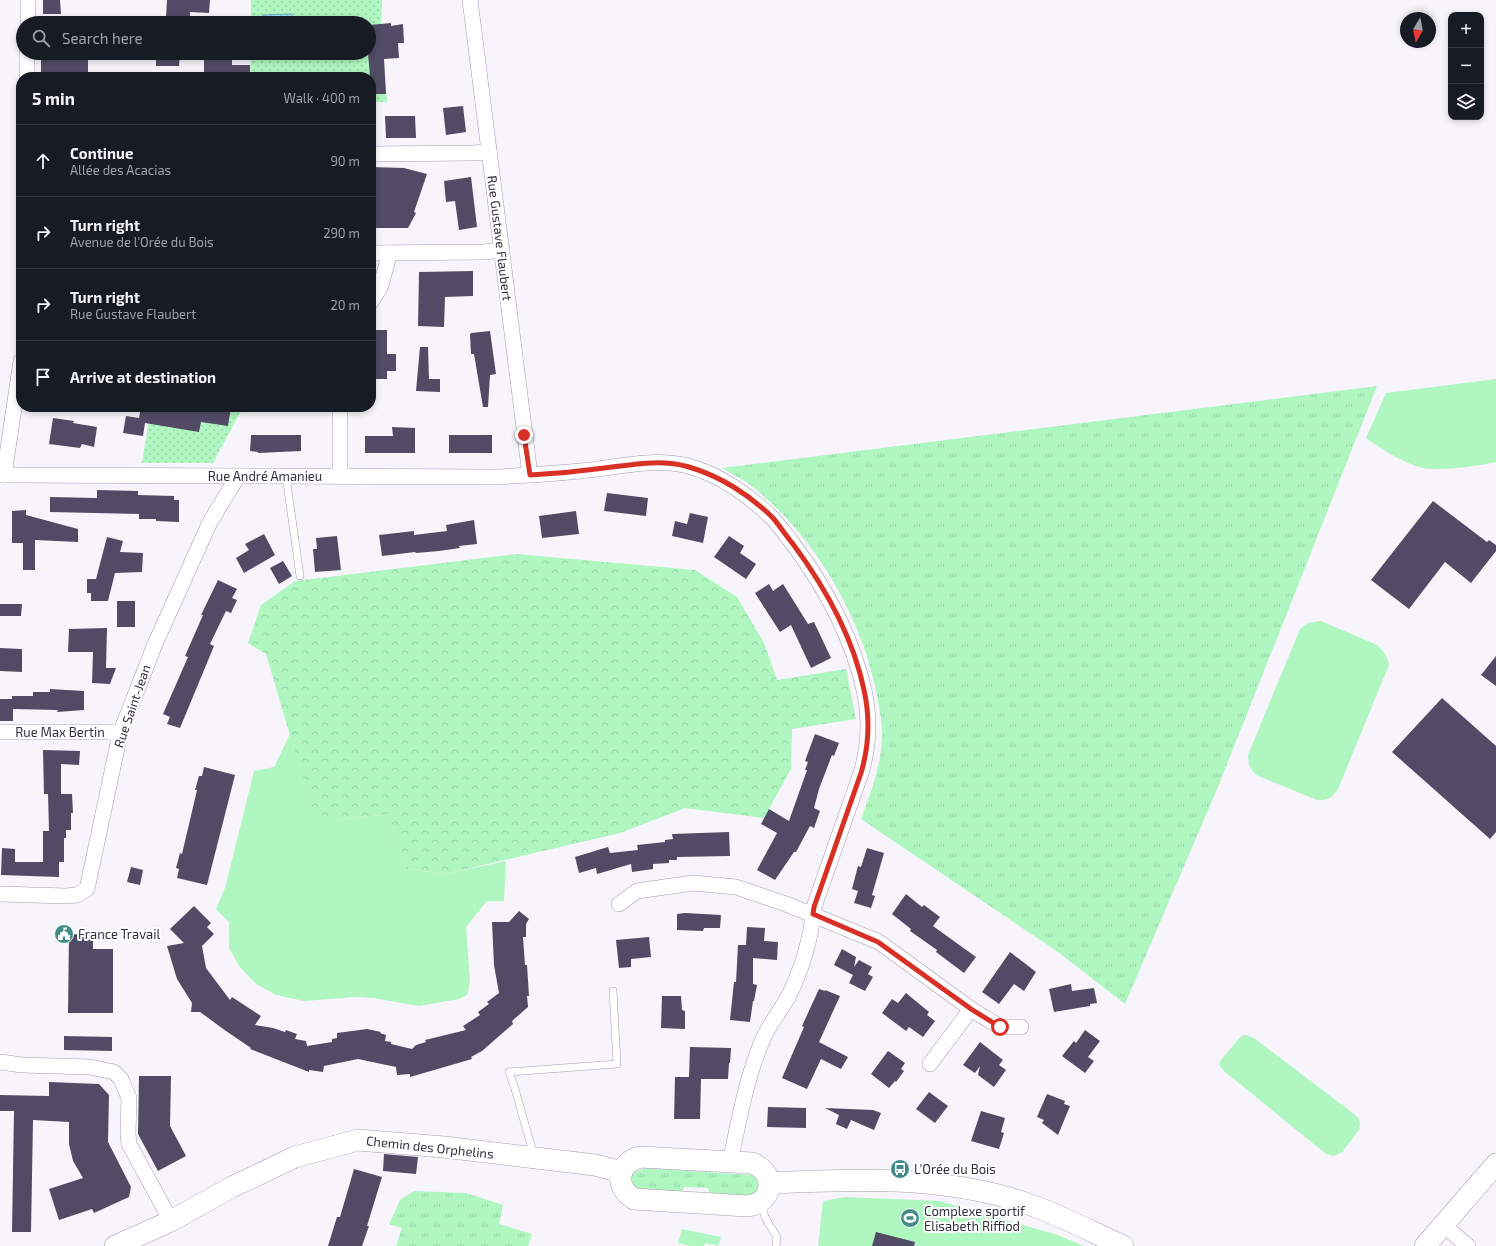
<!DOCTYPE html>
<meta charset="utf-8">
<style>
body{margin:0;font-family:"Exo 2",sans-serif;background:#20242c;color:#f1f3f6}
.controls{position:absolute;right:12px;top:12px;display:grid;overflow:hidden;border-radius:8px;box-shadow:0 2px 6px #0003}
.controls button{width:36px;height:36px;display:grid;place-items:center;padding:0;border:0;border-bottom:1px solid #363941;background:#171b24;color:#f1f3f6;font:20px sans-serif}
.compass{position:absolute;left:1400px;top:12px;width:36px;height:36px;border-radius:50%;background:#171b24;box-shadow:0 2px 6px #0003;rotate:190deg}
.stop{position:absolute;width:12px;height:12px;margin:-9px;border:3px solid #d93025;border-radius:50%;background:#fff}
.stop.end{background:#d93025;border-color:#fff;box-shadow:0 1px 4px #0008}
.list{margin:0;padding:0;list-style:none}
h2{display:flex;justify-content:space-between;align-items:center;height:52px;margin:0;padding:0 16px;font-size:17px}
h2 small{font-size:13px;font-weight:400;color:#9ea1a6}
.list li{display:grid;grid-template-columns:26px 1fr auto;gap:12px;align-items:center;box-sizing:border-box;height:72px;padding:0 16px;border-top:1px solid #363941}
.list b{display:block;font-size:15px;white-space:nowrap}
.list p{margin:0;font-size:13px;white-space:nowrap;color:#9ea1a6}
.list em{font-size:13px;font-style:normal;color:#9ea1a6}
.icon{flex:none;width:22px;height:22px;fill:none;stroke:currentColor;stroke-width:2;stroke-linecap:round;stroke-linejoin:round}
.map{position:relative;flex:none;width:1496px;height:1246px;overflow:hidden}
.search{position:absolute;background:#171b24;box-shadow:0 2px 6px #0003;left:16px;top:16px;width:360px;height:44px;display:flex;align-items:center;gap:10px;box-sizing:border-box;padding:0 14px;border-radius:22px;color:#9ea1a6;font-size:15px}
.panel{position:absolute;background:#171b24;box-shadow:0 2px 6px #0003;left:16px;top:72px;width:360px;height:340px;border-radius:16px}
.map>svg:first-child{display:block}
.grass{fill:url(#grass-tufts)}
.forest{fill:url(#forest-crowns)}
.park{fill:#aff6c1}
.garden{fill:url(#garden-dots)}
.water{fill:url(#water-waves);stroke:#7ab0c4}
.building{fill:#524b65}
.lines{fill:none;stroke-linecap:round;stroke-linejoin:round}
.lane-casing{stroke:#a59ab6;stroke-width:8}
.street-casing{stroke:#a59ab6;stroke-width:16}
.secondary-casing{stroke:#a59ab6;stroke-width:22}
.lane{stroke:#fff;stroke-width:7}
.street{stroke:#fff;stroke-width:15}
.secondary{stroke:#fff;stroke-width:21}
.route{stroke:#d93025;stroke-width:5}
.labels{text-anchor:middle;stroke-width:4;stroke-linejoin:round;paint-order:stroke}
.street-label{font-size:13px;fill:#342f3b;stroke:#fff}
.poi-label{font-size:13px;fill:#342f3b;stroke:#fff;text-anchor:start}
</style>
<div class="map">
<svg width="1496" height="1246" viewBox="0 0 1496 1246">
<defs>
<pattern id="grass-tufts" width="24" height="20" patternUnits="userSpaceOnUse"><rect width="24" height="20" fill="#aff6c1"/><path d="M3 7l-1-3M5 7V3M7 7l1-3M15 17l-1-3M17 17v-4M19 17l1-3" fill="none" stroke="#97d3a7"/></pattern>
<pattern id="forest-crowns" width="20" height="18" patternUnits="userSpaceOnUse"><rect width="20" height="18" fill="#aff6c1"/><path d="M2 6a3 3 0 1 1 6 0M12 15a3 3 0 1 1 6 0" fill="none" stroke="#97d3a7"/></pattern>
<pattern id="garden-dots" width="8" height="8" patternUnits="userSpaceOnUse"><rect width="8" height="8" fill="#aff6c1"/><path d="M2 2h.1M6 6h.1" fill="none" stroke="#97d3a7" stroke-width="1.8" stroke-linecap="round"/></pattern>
<pattern id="water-waves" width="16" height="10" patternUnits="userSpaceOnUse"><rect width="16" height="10" fill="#98e8fe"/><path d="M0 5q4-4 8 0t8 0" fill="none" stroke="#84c7db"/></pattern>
</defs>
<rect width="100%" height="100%" fill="#f7f5fb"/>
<!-- grass -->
<g class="grass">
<path d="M 1377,386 L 1220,782 L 1125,1004 L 1058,952 L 861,819 C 871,792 882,764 882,734 C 882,718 878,702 875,686 C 859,613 815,539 758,491 C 748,482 734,475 722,468 Z"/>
<path d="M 644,1168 L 751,1175 C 759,1179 760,1183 759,1191 L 750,1198 L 710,1196 L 708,1188 L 684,1187 L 682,1194 L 635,1189 L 631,1183 C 631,1174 635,1171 644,1168 Z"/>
<path d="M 414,1191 L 466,1193 L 503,1205 L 499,1224 L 532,1234 L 528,1246 L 396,1246 L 402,1228 L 389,1224 L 400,1200 Z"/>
</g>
<!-- forest -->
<path class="forest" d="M 517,554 L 695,570 L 737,597 L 764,643 L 777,680 L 846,669 L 856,719 L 792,729 L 791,769 L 764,818 L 685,808 L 620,833 L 445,874 L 406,869 L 389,814 L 333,820 L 312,810 L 266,654 L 248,643 L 261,605 L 295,581 Z"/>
<!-- park -->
<g class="park">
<path d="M 1496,379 L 1496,462 C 1477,466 1450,470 1431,469 C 1412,469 1382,449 1366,438 L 1386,393 Z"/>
<path d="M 1321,621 L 1377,645 C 1384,651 1387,656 1389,665 L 1338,789 C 1332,798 1328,801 1317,800 L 1256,775 L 1249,766 L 1248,755 L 1300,629 L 1308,623 Z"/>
<path d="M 290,734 L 312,810 L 334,820 L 389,814 L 406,869 L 445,874 L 506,861 L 504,901 L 487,901 L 466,927 L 470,982 L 467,995 L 459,999 L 419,1006 L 373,998 L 357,997 L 304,1001 L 276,995 L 256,984 L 239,966 L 229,948 L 229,922 L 216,909 L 225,888 L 254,771 L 274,767 Z"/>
<path d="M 1246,1035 L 1254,1038 L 1358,1117 L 1360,1124 L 1359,1130 L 1342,1152 L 1334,1156 L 1326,1154 L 1224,1071 L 1219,1065 L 1221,1060 L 1241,1036 Z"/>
<path d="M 845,1197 L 940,1201 L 1058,1235 L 1083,1246 L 818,1246 L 823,1201 Z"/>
<path d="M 682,1229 L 721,1237 L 718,1246 L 705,1243 L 704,1246 L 690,1246 L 678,1243 Z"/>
</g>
<!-- garden -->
<g class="garden">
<path d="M 251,0 L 382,0 L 381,24 L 387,102 L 371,102 L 371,77 L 250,77 L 251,53 L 369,53 L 369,23 L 251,23 Z"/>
<path d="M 151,407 L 243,407 L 213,463 L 142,463 Z"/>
</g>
<!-- water -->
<path class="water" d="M 292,14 L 293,23 L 263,23 L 263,15 Z"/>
<!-- building -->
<g class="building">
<path d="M 43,0 L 60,0 L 61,14 L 43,14 Z"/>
<path d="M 167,0 L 210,0 L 209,13 L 190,12 L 190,18 L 166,17 Z"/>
<path d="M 391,23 L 391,26 L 403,24 L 404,43 L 398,43 L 399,58 L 384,59 L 386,94 L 371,94 L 371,77 L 370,77 L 368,53 L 369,53 L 369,25 Z"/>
<path d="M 41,53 L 88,53 L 88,77 L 41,76 Z"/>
<path d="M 156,53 L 180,53 L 179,66 L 156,66 Z"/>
<path d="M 206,53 L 229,53 L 229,59 L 232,59 L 232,65 L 250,65 L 250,77 L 204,77 L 204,58 L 206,58 Z"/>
<path d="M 463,106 L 466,132 L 446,135 L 443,108 Z"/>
<path d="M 385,116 L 415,116 L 416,138 L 386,138 Z"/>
<path d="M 371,167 L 404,168 L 427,174 L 414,212 L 416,213 L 408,228 L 371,228 Z"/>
<path d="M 471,177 L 477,227 L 459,230 L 455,201 L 446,202 L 444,181 Z"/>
<path d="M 473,271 L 473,296 L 445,297 L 444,327 L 418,326 L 419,272 Z"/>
<path d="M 371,330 L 387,330 L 387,354 L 396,354 L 396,371 L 387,371 L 387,379 L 371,379 Z"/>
<path d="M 490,331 L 496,374 L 490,375 L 488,407 L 483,407 L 474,354 L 471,354 L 470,335 L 471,333 Z"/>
<path d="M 420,347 L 428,347 L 429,379 L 440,379 L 440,392 L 416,391 Z"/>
<path d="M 141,407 L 231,407 L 228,426 L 201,422 L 199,432 L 145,423 L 143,436 L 123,433 L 126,416 L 139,418 Z"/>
<path d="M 53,418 L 74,421 L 73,423 L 97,427 L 94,447 L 82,444 L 80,448 L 49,444 Z"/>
<path d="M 392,427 L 415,428 L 415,453 L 365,453 L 365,436 L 393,436 Z"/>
<path d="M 251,435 L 301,435 L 301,451 L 258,453 L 258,452 L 250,451 Z"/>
<rect x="449" y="435" width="43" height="18"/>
<path d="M 97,490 L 138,491 L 138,495 L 174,496 L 174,500 L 179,500 L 179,522 L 156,521 L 156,519 L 139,519 L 139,514 L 50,512 L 50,497 L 97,498 Z"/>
<path d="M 607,493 L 648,498 L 646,516 L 604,511 Z"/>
<path d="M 1433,501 L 1487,542 L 1489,540 L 1496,545 L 1496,551 L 1471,583 L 1445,562 L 1409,609 L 1371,580 Z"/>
<path d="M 26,510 L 26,515 L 78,529 L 78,542 L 35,540 L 35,570 L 23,570 L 23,543 L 12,543 L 12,511 Z"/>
<path d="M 576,511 L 579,534 L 542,538 L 539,516 Z"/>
<path d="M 690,513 L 708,517 L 703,543 L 672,536 L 675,521 L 687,524 Z"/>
<path d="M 474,520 L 477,544 L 459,546 L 460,548 L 439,551 L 416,553 L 415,552 L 382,556 L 379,535 L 414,531 L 414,535 L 447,531 L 446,525 Z"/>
<path d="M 264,534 L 275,555 L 244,573 L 236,558 L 249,550 L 245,544 Z"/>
<path d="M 337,536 L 341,570 L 315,572 L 313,549 L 317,549 L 316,538 Z"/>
<path d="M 729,536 L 744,546 L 740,553 L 756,564 L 746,579 L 714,557 Z"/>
<path d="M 107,537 L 123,541 L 120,552 L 143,553 L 142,572 L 115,573 L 108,601 L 91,601 L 91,593 L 87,593 L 87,579 L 96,579 Z"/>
<path d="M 283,561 L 292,576 L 279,584 L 270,568 Z"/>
<path d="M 218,580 L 237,589 L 232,598 L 237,600 L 231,613 L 226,611 L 210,644 L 214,646 L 180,728 L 167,724 L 170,717 L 163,714 L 188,657 L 185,656 L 203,615 L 201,615 Z"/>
<path d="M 769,584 L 773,591 L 783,584 L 808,624 L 814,622 L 831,658 L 811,668 L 791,625 L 780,632 L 755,593 Z"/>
<rect x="117" y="601" width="18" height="26"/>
<path d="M 0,604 L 22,604 L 21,616 L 0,616 Z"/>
<path d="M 107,628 L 106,668 L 116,668 L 110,684 L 92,683 L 93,652 L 68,652 L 69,629 Z"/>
<path d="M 0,648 L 22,649 L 22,672 L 0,671 Z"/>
<path d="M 1496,656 L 1496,686 L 1481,675 Z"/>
<path d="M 50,689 L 84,691 L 84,710 L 57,712 L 58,710 L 13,709 L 13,721 L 0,721 L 0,699 L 12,699 L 12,696 L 33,696 L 33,692 L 50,692 Z"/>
<path d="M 1442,698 L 1496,746 L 1496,832 L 1490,839 L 1392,752 Z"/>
<path d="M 815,734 L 839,743 L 834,756 L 832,755 L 819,789 L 814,808 L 820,811 L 814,828 L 810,826 L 796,852 L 794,852 L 775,880 L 757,870 L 777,833 L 761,824 L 769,809 L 789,821 L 807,770 L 805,770 L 808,762 L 805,761 Z"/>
<path d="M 43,750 L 80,751 L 79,765 L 61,764 L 61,794 L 72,794 L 73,813 L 71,813 L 71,830 L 66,830 L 66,838 L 64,838 L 64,862 L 59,862 L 59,877 L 1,875 L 2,848 L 15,849 L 15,862 L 43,862 L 43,831 L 49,831 L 48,794 L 44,794 Z"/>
<path d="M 204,767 L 235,775 L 207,885 L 177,878 L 179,869 L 176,868 L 180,853 L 182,854 L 197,790 L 195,790 L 199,776 L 202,776 Z"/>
<path d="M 729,832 L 730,856 L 677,857 L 677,860 L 669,860 L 669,863 L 653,864 L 653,869 L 632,872 L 631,864 L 597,874 L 596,868 L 579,873 L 575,857 L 608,847 L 610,853 L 638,850 L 637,845 L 665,842 L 665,840 L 673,839 L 672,834 Z"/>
<path d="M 867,848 L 884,853 L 872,895 L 875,896 L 871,908 L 854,903 L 858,891 L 852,889 L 858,866 L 861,867 Z"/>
<path d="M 131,867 L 143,870 L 140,885 L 127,882 Z"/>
<path d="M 906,894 L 922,907 L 924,905 L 940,917 L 933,926 L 976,957 L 964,973 L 936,952 L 937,950 L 910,931 L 911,929 L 892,914 Z"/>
<path d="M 194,906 L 211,923 L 207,927 L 214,934 L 202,946 L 206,968 L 230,1000 L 232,997 L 261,1016 L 255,1025 L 273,1028 L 285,1032 L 286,1030 L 297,1034 L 295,1039 L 306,1041 L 307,1046 L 332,1042 L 332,1039 L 337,1038 L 337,1033 L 367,1029 L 381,1032 L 380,1033 L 386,1035 L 385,1041 L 391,1042 L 391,1044 L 412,1049 L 416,1045 L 426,1042 L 425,1040 L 466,1030 L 463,1026 L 480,1015 L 478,1012 L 489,1004 L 487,1002 L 499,993 L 494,965 L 492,922 L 509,922 L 519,911 L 529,919 L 526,924 L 526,937 L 523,937 L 525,965 L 527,965 L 529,996 L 527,996 L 528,1007 L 512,1021 L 513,1024 L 482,1051 L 471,1057 L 472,1059 L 410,1077 L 410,1074 L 397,1075 L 396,1067 L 358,1059 L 324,1066 L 323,1072 L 309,1070 L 309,1072 L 250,1049 L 251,1048 L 226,1031 L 200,1012 L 191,1012 L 192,1003 L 177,979 L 167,946 L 184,943 L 170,929 Z"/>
<path d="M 685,913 L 721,915 L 720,928 L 704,928 L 703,931 L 677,930 L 677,914 Z"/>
<path d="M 747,927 L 765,928 L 764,941 L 778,942 L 777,960 L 753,958 L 753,984 L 757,985 L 754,1001 L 753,1001 L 750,1022 L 730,1020 L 734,982 L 736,982 L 738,945 L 746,945 Z"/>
<path d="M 69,934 L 93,935 L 93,949 L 113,949 L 113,1013 L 68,1013 Z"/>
<path d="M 649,937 L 651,957 L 631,959 L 631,967 L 619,968 L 616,940 Z"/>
<path d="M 842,949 L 856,957 L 854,967 L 859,960 L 872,967 L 868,974 L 873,977 L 865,991 L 849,983 L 853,975 L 834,965 Z"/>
<path d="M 1010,952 L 1036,972 L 1024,991 L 1014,984 L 999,1004 L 982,992 Z"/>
<path d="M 1071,984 L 1072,991 L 1094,988 L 1097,1003 L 1090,1004 L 1090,1006 L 1054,1012 L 1049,989 Z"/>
<path d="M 819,989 L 825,991 L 825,990 L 840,996 L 819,1042 L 848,1057 L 841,1069 L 821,1059 L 807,1089 L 782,1078 L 804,1027 L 802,1026 Z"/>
<path d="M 906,993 L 929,1012 L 927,1015 L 935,1021 L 923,1037 L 909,1027 L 906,1031 L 882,1013 L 892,999 L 898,1003 Z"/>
<path d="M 662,996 L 681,996 L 682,1010 L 685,1011 L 685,1029 L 661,1028 Z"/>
<path d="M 1085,1030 L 1100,1041 L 1088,1057 L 1094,1061 L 1085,1073 L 1062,1056 L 1074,1041 L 1076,1043 Z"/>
<path d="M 64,1036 L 112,1037 L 112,1051 L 64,1050 Z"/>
<path d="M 980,1042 L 1003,1060 L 999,1065 L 1006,1070 L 994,1087 L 978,1075 L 980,1066 L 975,1073 L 963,1065 Z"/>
<path d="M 690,1047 L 731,1048 L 730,1063 L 729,1063 L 728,1079 L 701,1079 L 700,1119 L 674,1119 L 675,1077 L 689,1077 Z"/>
<path d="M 888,1051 L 905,1063 L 901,1069 L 904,1071 L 896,1082 L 895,1081 L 889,1088 L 871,1074 Z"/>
<path d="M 139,1076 L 171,1076 L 170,1126 L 186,1156 L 158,1171 L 138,1134 Z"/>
<path d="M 49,1082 L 99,1084 L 109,1095 L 108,1142 L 131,1187 L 129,1197 L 94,1213 L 92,1209 L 59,1220 L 49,1189 L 83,1178 L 73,1161 L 69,1144 L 69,1122 L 33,1120 L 31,1232 L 12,1232 L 14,1111 L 0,1111 L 0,1095 L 49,1096 Z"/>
<path d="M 929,1092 L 948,1106 L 935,1123 L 916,1109 Z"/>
<path d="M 1047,1094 L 1065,1101 L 1064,1104 L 1070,1106 L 1058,1135 L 1042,1123 L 1044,1120 L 1037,1117 Z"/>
<path d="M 768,1107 L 806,1108 L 806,1128 L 767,1127 Z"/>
<path d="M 825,1108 L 873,1110 L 881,1113 L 874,1130 L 851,1120 L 847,1129 L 836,1124 L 839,1115 Z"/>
<path d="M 981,1111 L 1005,1118 L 1001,1132 L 1004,1133 L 999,1149 L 971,1141 Z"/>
<path d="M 384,1154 L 418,1157 L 416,1174 L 383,1171 Z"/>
<path d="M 354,1169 L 382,1177 L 367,1226 L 369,1226 L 362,1246 L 328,1246 L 337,1217 L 340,1217 Z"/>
<path d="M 876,1232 L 915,1242 L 914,1246 L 872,1246 Z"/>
</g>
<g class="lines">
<!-- lane casing -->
<g class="lane-casing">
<g id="lane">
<path d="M 286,476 L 300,576"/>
<path d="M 534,1156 L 515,1089 L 509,1072 L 617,1064 L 613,991"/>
<path d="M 763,1203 C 761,1216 771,1226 777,1237 L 776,1246"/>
</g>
</g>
<!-- street casing -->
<g class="street-casing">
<g id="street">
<path d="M 470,0 L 530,475"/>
<path d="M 28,23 L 28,0"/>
<path d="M 27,77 L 27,53"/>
<path d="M 371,154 L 472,153 L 489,152"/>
<path d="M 371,253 L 484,252 L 502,250"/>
<path d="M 371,302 L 380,288 L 390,253"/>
<path d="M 340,407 L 340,476"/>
<path d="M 0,475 L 498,477 C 526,475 553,474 580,471 C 616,468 652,457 688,466 C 719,474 750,496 772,518 C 780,526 786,535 793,544 C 825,587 852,637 864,690 C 870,717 869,746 861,773 L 814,907 C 811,937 802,970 788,997 C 780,1012 768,1026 762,1041 C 747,1077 740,1115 732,1153 L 732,1162"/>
<path d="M 4,475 L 21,361"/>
<path d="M 0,732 L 109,732 L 120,734"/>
<path d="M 0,894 L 66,896 L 77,895 L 87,889 L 120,734 L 155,644 L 210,522 L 238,476"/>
<path d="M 619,904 L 637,891 L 693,883 L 736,887 L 786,904 L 879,942 L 971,1009 L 1000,1027 L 1021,1027"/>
<path d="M 0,1062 L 22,1065 L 90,1067 L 114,1072 L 121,1079 L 129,1098 L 128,1134 L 129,1144 L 171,1221"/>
<path d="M 930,1064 L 971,1009"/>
<path d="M 1443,1225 L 1468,1246"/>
</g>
</g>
<!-- secondary casing -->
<g class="secondary-casing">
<g id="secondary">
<path d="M 640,1157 L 752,1163 C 777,1173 774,1203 747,1206 L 634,1199 C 614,1187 617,1163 640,1157 Z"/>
<path d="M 769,1183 C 857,1179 947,1175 1031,1205 C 1062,1216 1092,1232 1123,1246"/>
<path d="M 115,1246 L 171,1221 L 232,1187 L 295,1157 L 358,1140 L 444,1147 L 595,1165 L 622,1172"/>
<path d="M 1425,1246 L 1496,1164"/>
</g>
</g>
<!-- lane -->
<use href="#lane" class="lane"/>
<!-- street -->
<use href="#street" class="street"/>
<!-- secondary -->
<use href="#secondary" class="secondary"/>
</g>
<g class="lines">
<!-- route -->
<path class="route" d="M 524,435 L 530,475 C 552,474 574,472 596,469 C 626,466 658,458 689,467 C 720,476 750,495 773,518 C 780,526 786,536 793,544 C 825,587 853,637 864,690 C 870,717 869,746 861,773 L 814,907 L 813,914 L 878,942 L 971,1009 L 1000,1027"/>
</g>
<!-- icons -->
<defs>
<g id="civic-disc" transform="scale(1)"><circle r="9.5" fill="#448b88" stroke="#fff"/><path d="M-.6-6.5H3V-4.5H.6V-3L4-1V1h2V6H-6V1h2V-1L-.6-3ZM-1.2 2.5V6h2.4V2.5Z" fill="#fff"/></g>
<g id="bus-disc" transform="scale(1)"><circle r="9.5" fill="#448b88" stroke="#fff"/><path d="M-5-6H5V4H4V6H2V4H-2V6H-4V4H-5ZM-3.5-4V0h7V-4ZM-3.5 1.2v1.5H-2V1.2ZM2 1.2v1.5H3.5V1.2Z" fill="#fff"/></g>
<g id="stadium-disc" transform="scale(1)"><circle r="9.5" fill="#448b88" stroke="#fff"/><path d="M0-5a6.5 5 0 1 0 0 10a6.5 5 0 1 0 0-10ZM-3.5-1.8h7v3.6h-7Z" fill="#fff"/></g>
</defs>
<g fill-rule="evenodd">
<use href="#civic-disc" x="64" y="934"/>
<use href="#bus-disc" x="900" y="1169"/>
<use href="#stadium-disc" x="910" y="1218"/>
</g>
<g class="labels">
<!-- street labels -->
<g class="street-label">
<text transform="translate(500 238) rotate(83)" y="5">Rue Gustave Flaubert</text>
<text x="265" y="481">Rue André Amanieu</text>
<text transform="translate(132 706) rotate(-71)" y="5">Rue Saint-Jean</text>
<text x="60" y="737">Rue Max Bertin</text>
<text transform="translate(430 1147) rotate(6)" y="5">Chemin des Orphelins</text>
</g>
<!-- poi labels -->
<g class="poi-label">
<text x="78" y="939">France Travail</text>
<text x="914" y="1174">L'Orée du Bois</text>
<text x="924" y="1216">Complexe sportif<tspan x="924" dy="15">Elisabeth Riffiod</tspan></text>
</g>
</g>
</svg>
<div class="controls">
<button>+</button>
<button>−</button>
<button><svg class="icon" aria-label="layers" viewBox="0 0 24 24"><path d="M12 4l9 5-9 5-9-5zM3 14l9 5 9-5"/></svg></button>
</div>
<svg class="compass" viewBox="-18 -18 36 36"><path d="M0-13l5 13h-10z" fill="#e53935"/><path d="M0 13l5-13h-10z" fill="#9ea1a6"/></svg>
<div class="stop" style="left:1000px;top:1027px"></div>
<div class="stop end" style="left:524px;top:435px"></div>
<div class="search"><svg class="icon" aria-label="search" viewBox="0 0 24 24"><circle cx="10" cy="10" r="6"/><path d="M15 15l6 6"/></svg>Search here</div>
<section class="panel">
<h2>5 min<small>Walk · 400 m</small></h2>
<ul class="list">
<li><svg class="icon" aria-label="ahead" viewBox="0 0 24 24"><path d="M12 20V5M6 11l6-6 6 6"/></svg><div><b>Continue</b><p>Allée des Acacias</p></div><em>90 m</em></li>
<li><svg class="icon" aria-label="right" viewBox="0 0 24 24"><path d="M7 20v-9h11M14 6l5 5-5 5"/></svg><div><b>Turn right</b><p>Avenue de l'Orée du Bois</p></div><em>290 m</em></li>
<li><svg class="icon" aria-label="right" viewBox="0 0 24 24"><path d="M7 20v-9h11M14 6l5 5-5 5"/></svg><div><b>Turn right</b><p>Rue Gustave Flaubert</p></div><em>20 m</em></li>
<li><svg class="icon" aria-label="arrive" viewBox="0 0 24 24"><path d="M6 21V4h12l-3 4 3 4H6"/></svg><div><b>Arrive at destination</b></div></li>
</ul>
</section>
</div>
